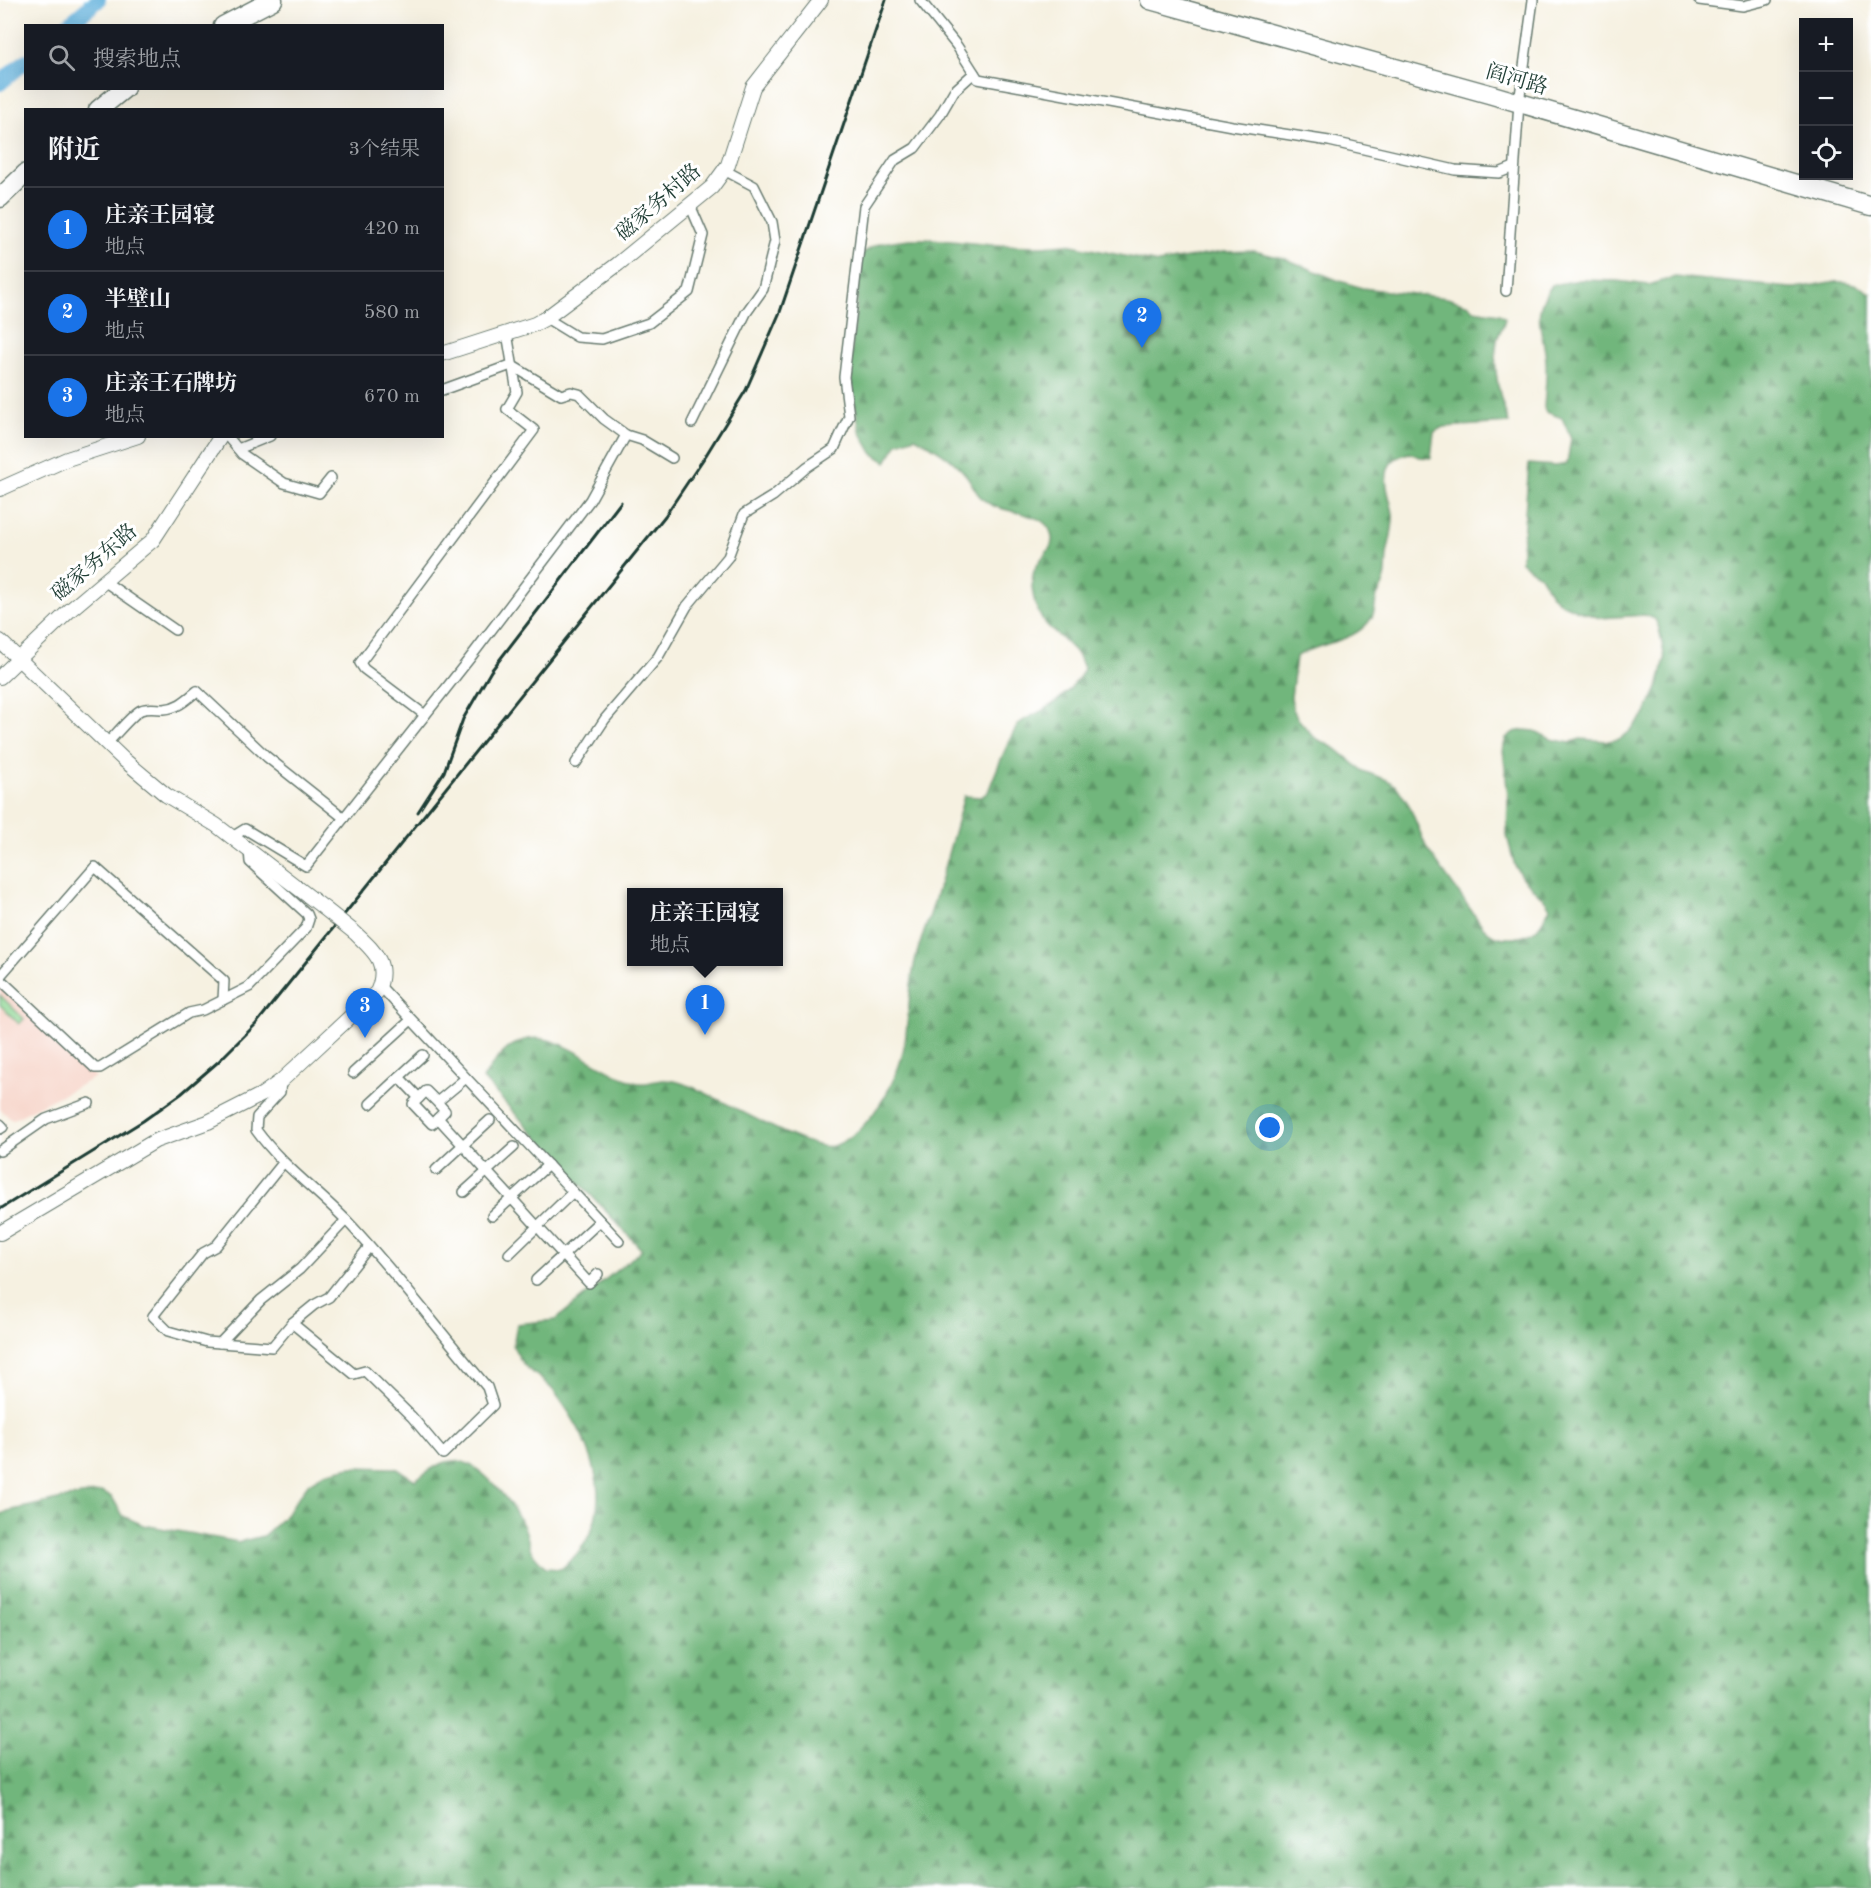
<!DOCTYPE html>
<html lang="zh">
<meta charset="utf-8">
<style>
body{margin:0;font-family:"Old Standard TT","Noto Serif SC",serif;background:#242831;color:#f1f3f6}
.controls{position:absolute;right:18px;top:18px;display:grid;overflow:hidden;border-radius:0px;box-shadow:0 6px 24px #0002}
.controls button{width:54px;height:54px;display:grid;place-items:center;padding:0;border:0;border-bottom:2px solid #363941;background:#171b24;color:#f1f3f6;font:30px sans-serif}
.you{position:absolute;left:1270px;top:1128px;width:21px;height:21px;margin:-15px;border:4px solid #fff;border-radius:50%;background:#1a73e8;box-shadow:0 0 0 9px #1a73e833}
.badge{display:grid;place-items:center;width:39px;height:39px;border-radius:50%;background:#1a73e8;color:#fff;font-size:20px;font-weight:700}
.pin{position:absolute;translate:-50% -50px;filter:drop-shadow(0 2px 3px #0008)}
.pin::after{content:'';position:absolute;top:32px;width:21px;height:18px;background:inherit;clip-path:polygon(0 0,100% 0,50% 100%)}
.popup{position:absolute;left:627px;top:888px;width:156px;height:78px;box-sizing:border-box;display:grid;place-content:center;border-radius:0px;background:#171b24;filter:drop-shadow(0 2px 4px #0005);font-size:20px;white-space:nowrap;color:#9ea1a6}
.popup b{font-size:22px;color:#f1f3f6}
.popup::after{content:'';position:absolute;left:50%;top:100%;margin-left:-12px;border:12px solid transparent;border-top-color:#171b24}
.list{margin:0;padding:0;list-style:none}
h2{display:flex;justify-content:space-between;align-items:center;height:78px;margin:0;padding:0 24px;font-size:26px}
h2 small{font-size:20px;font-weight:400;color:#9ea1a6}
.list li{display:grid;grid-template-columns:39px 1fr auto;gap:18px;align-items:center;box-sizing:border-box;height:84px;padding:0 24px;border-top:2px solid #363941}
.list b{display:block;font-size:22px;white-space:nowrap}
.list p{margin:0;font-size:20px;white-space:nowrap;color:#9ea1a6}
.list em{font-size:20px;font-style:normal;color:#9ea1a6}
.icon{flex:none;width:33px;height:33px;fill:none;stroke:currentColor;stroke-width:2;stroke-linecap:round;stroke-linejoin:round}
.map{position:relative;flex:none;width:1871px;height:1888px;overflow:hidden}
.search{position:absolute;background:#171b24;box-shadow:0 6px 24px #0002;left:24px;top:24px;width:420px;height:66px;display:flex;align-items:center;gap:15px;box-sizing:border-box;padding:0 21px;border-radius:0px;color:#9ea1a6;font-size:22px}
.panel{position:absolute;background:#171b24;box-shadow:0 6px 24px #0002;left:24px;top:108px;width:420px;height:330px;border-radius:0px}
.map>svg:first-child{display:block}
.built{fill:#f6d1c5}
.forest{fill:url(#forest-firs);stroke:#487a58;stroke-width:1.5}
.pitch{fill:#8cd592;stroke:#568963;stroke-width:1.5}
.lines{fill:none;stroke-linecap:round;stroke-linejoin:round}
.stream{stroke:#60b0db;stroke-width:3}
.river{stroke:#60b0db;stroke-width:16}
.street-casing{stroke:#6a7c71;stroke-width:12}
.secondary-casing{stroke:#6a7c71;stroke-width:16}
.highway-casing{stroke:#6a7c71;stroke-width:21}
.street{stroke:#fff;stroke-width:9}
.secondary{stroke:#fff;stroke-width:14}
.highway{stroke:#fff;stroke-width:18}
.rail{stroke:#1f3d34;stroke-width:3}
.secondary-bridge-casing{stroke:#6a7c71;stroke-width:16;stroke-linecap:butt}
.secondary-bridge{stroke:#fff;stroke-width:14}
.labels{text-anchor:middle;stroke-width:6;stroke-linejoin:round;paint-order:stroke}
.street-label{font-size:21px;fill:#1f3d34;stroke:#fff}
</style>
<div class="map">
<svg width="1871" height="1888" viewBox="0 0 1871 1888">
<defs>
<pattern id="forest-firs" width="22" height="20" patternUnits="userSpaceOnUse" patternTransform="scale(1.5)"><rect width="22" height="20" fill="#71b67c"/><path d="M5 1l3.5 6h-7zM16 11l3.5 6h-7z" fill="#5c9566"/></pattern>
</defs>
<rect width="100%" height="100%" fill="#fff"/>
<filter id="ink" filterUnits="userSpaceOnUse"><feTurbulence type="fractalNoise" baseFrequency=".0167" numOctaves="2"/><feDisplacementMap in="SourceGraphic" scale="12" xChannelSelector="R" yChannelSelector="G"/><feConvolveMatrix kernelMatrix="1 2 1 2 8 2 1 2 1" color-interpolation-filters="sRGB"/></filter>
<filter id="wash" filterUnits="userSpaceOnUse"><feTurbulence type="fractalNoise" baseFrequency=".008" numOctaves="4" result="noise"/><feDisplacementMap in="SourceGraphic" scale="24" xChannelSelector="R" yChannelSelector="G"/><feGaussianBlur stdDeviation="1.35" result="paint"/><feColorMatrix in="noise" values="0 0 0 0 0 0 0 0 0 0 0 0 0 0 0 0 0 1.4 0 .05"/><feComposite in="paint" operator="in"/></filter>
<g filter="url(#wash)">
<rect width="100%" height="100%" fill="#f6f1e1"/>
<!-- built -->
<path class="built" d="M 0,985 L 96,1077 L 12,1120 L 0,1109 Z"/>
<!-- forest -->
<path class="forest" d="M 910,239 L 930,239 L 992,245 L 1042,246 L 1067,244 L 1158,263 L 1223,252 L 1254,251 L 1286,259 L 1337,280 L 1362,288 L 1447,298 L 1469,305 L 1474,310 L 1499,314 L 1505,318 C 1504,326 1499,332 1497,340 C 1492,369 1499,397 1509,423 L 1443,427 L 1434,432 L 1431,458 L 1420,457 L 1409,453 C 1400,456 1391,459 1388,469 C 1383,485 1391,499 1393,514 C 1394,528 1389,542 1387,555 C 1386,563 1387,571 1385,578 C 1384,586 1378,592 1376,599 C 1375,605 1375,611 1372,617 C 1356,644 1319,641 1296,657 L 1291,697 L 1293,709 L 1298,719 L 1315,738 L 1336,749 L 1363,771 L 1387,780 L 1397,787 L 1409,805 L 1427,849 L 1483,927 C 1486,930 1491,934 1495,936 C 1505,940 1524,938 1533,932 C 1541,927 1545,916 1550,908 L 1546,901 L 1523,879 L 1515,866 L 1507,836 L 1508,797 L 1503,749 L 1506,738 L 1514,732 L 1524,730 L 1535,731 L 1551,739 L 1570,743 L 1579,739 L 1608,741 L 1620,739 L 1629,732 L 1645,714 L 1659,684 L 1665,659 L 1659,628 L 1655,619 L 1645,615 L 1600,618 L 1576,610 L 1561,603 L 1551,594 L 1540,576 L 1521,562 L 1529,464 L 1556,466 L 1567,464 L 1571,438 L 1562,418 L 1546,412 L 1544,408 C 1545,392 1547,377 1546,361 C 1544,328 1529,317 1552,285 L 1580,280 L 1617,281 L 1649,285 L 1675,277 L 1791,288 C 1811,288 1834,277 1854,284 C 1859,285 1865,290 1871,293 L 1871,1888 L 0,1888 L 0,1515 L 8,1511 L 76,1496 L 101,1492 L 112,1497 L 123,1516 L 143,1525 L 239,1542 L 263,1536 L 283,1518 L 309,1483 L 325,1473 L 350,1467 L 396,1468 L 415,1480 C 426,1473 439,1462 452,1461 C 479,1457 518,1510 526,1532 C 528,1538 528,1544 531,1550 C 534,1556 541,1562 546,1568 L 561,1569 C 625,1518 595,1444 553,1390 C 545,1381 534,1374 525,1366 C 520,1360 517,1353 513,1346 L 517,1324 L 555,1320 L 642,1250 L 483,1079 C 530,1000 571,1056 631,1081 C 646,1087 653,1079 666,1080 C 674,1080 685,1084 692,1087 C 719,1097 809,1153 833,1146 C 843,1143 856,1134 863,1126 C 884,1103 900,1073 905,1042 C 909,1014 909,984 916,957 C 920,941 927,925 932,909 C 943,872 954,834 964,796 L 981,797 L 988,792 C 993,779 1012,730 1020,723 C 1027,717 1037,714 1045,709 C 1061,700 1076,685 1084,669 C 1077,642 1046,634 1037,609 C 1032,595 1029,578 1037,565 C 1043,554 1056,548 1051,533 C 1045,511 1005,514 988,503 C 976,496 974,485 966,475 C 954,460 932,445 915,437 L 898,443 L 886,462 L 872,453 L 860,431 L 849,375 L 862,255 C 875,241 892,241 910,239 Z"/>
<!-- pitch -->
<path class="pitch" d="M 0,995 L 24,1019 L 19,1024 L 0,1005 Z"/>
<g class="lines">
<!-- stream -->
<path class="stream" d="M 85,0 L 89,7"/>
<!-- river -->
<g class="river">
<path d="M 67,26 L 98,0"/>
<path d="M 0,83 L 26,61"/>
</g>
</g>
</g>
<g filter="url(#ink)">
<g class="lines">
<!-- street casing -->
<g class="street-casing">
<g id="street">
<path d="M 920,0 L 957,46 L 978,79 L 1232,126 L 1329,141 L 1455,170 L 1499,173 L 1514,167"/>
<path d="M 1699,0 L 1743,6 L 1767,0"/>
<path d="M 1506,291 L 1519,103 L 1533,0"/>
<path d="M 546,318 L 577,337 L 602,339 L 649,323 L 689,292 L 703,235 L 690,205"/>
<path d="M 442,390 L 511,365 L 561,395 L 571,392 L 579,394 L 604,419 L 626,435 L 642,440 L 672,458"/>
<path d="M 692,423 L 746,313 L 763,289 L 775,241 L 772,222 L 754,186 L 724,170"/>
<path d="M 227,436 L 242,454 L 284,483 L 319,493 L 331,478"/>
<path d="M 238,449 L 270,436"/>
<path d="M 104,581 L 175,630"/>
<path d="M 425,715 L 364,669 L 360,663 L 534,430 L 507,409 L 517,392 L 507,333"/>
<path d="M 107,743 C 115,736 132,714 141,710 C 148,707 156,709 164,709 C 178,708 186,700 197,691 L 267,757 L 344,818"/>
<path d="M 576,763 L 605,719 L 658,657 L 687,606 L 728,557 L 744,514 L 773,496 L 807,467 L 834,449 L 849,416 L 844,377 L 864,206 L 895,160 L 915,148 L 940,115 L 954,91 L 974,73"/>
<path d="M 232,837 L 245,829 L 306,866 L 470,658 L 590,500 L 626,435"/>
<path d="M 0,976 L 95,867 L 224,981 L 223,1000"/>
<path d="M 0,979 L 95,1068 L 100,1068 L 189,1013 L 203,1010 L 249,987 L 306,928 L 309,919 L 307,914 L 250,862 L 249,850"/>
<path d="M 380,986 L 619,1241"/>
<path d="M 353,1073 L 411,1020"/>
<path d="M 281,1081 L 280,1092 L 257,1117 L 256,1130 C 282,1166 317,1190 347,1221 C 397,1274 440,1332 487,1387 L 493,1405 L 443,1454 L 412,1417 L 365,1371 L 354,1374 L 292,1323 L 272,1347 L 207,1342 L 168,1331 L 153,1316 L 203,1253 L 216,1246 L 283,1163"/>
<path d="M 419,1098 L 399,1077 L 423,1055"/>
<path d="M 437,1102 L 426,1091 L 413,1104 L 432,1124 L 445,1111 L 437,1102 L 466,1078"/>
<path d="M 370,1104 L 399,1077"/>
<path d="M 438,1118 L 589,1283 L 598,1274"/>
<path d="M 0,1124 L 3,1127 L 0,1129"/>
<path d="M 0,1151 L 46,1119 L 89,1103"/>
<path d="M 436,1170 L 490,1120"/>
<path d="M 464,1192 L 514,1147"/>
<path d="M 492,1216 L 548,1165"/>
<path d="M 509,1254 L 573,1192"/>
<path d="M 536,1280 L 600,1221"/>
<path d="M 292,1323 L 314,1305 L 329,1297 L 369,1247"/>
<path d="M 220,1343 L 261,1300 L 300,1269 L 346,1220"/>
</g>
</g>
<!-- secondary casing -->
<g class="secondary-casing">
<g id="secondary">
<path d="M 442,354 L 535,324 L 546,318 L 618,264 L 712,187 L 728,165 L 753,87 L 821,0"/>
<path d="M 0,489 L 67,459 L 138,436"/>
<path d="M 0,641 L 123,759 L 166,795 L 216,825 L 324,908"/>
<path d="M 0,677 L 69,611 L 153,540 L 221,436"/>
<path d="M 0,1233 L 155,1141 L 208,1122 L 263,1094 L 281,1081 L 377,992 C 390,963 374,951 354,932"/>
</g>
</g>
<!-- highway casing -->
<g class="highway-casing">
<g id="highway">
<path d="M 1150,0 L 1489,94 L 1871,206"/>
<path d="M 223,26 L 273,0"/>
<path d="M 98,110 L 125,88"/>
<path d="M 0,198 L 26,173"/>
</g>
</g>
<!-- street -->
<use href="#street" class="street"/>
<!-- secondary -->
<use href="#secondary" class="secondary"/>
<!-- highway -->
<use href="#highway" class="highway"/>
<!-- rail -->
<g class="rail">
<path d="M 418,812 L 444,772 L 463,719 L 491,671 L 621,502"/>
<path d="M 0,1209 L 143,1121 L 181,1094 L 218,1062 L 256,1024 L 665,516 L 706,455 L 746,390 L 780,312 L 886,0"/>
</g>
<!-- secondary-bridge casing -->
<g class="secondary-bridge-casing">
<path id="secondary-bridge" d="M 324,908 L 354,932"/>
</g>
<!-- secondary-bridge -->
<use href="#secondary-bridge" class="secondary-bridge"/>
</g>
</g>
<g class="labels">
<!-- street labels -->
<g class="street-label">
<text transform="translate(1517 79) rotate(16)" y="7">阎河路</text>
<text transform="translate(658 202) rotate(-41)" y="7">磁家务村路</text>
<text transform="translate(94 562) rotate(-41)" y="7">磁家务东路</text>
</g>
</g>
</svg>
<div class="controls">
<button>+</button>
<button>−</button>
<button><svg class="icon" aria-label="locate" viewBox="0 0 24 24"><circle cx="12" cy="12" r="6"/><path d="M12 2v4M12 18v4M2 12h4M18 12h4"/></svg></button>
</div>
<div class="you"></div>
<div class="pin badge" style="left:705px;top:1035px">1</div>
<div class="popup"><b>庄亲王园寝</b>地点</div>
<div class="pin badge" style="left:1142px;top:348px">2</div>
<div class="pin badge" style="left:365px;top:1038px">3</div>
<div class="search"><svg class="icon" aria-label="search" viewBox="0 0 24 24"><circle cx="10" cy="10" r="6"/><path d="M15 15l6 6"/></svg>搜索地点</div>
<section class="panel">
<h2>附近<small>3个结果</small></h2>
<ul class="list">
<li><span class="badge">1</span><div><b>庄亲王园寝</b><p>地点</p></div><em>420 m</em></li>
<li><span class="badge">2</span><div><b>半壁山</b><p>地点</p></div><em>580 m</em></li>
<li><span class="badge">3</span><div><b>庄亲王石牌坊</b><p>地点</p></div><em>670 m</em></li>
</ul>
</section>
</div>
